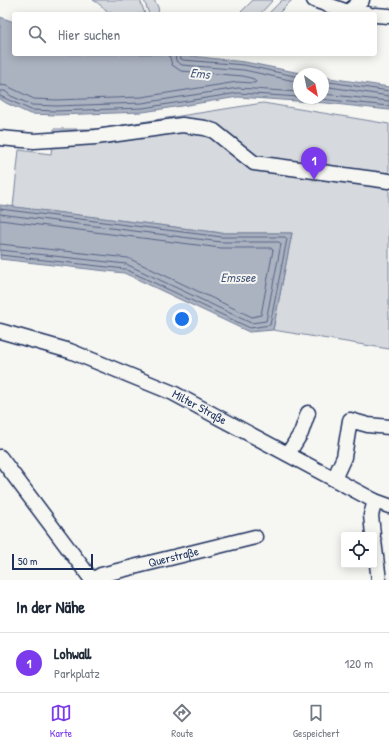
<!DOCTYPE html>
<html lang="de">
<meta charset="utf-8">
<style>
body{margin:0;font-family:"Patrick Hand",sans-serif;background:#f6f6f7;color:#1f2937}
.controls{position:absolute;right:12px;bottom:12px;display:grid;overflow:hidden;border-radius:4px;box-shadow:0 2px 10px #0003}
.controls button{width:36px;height:36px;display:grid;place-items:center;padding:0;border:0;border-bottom:1px solid #e0e1e3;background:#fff;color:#1f2937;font:20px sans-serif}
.compass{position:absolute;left:293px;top:68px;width:36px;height:36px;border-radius:50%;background:#fff;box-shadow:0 2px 10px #0003;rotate:147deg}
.scale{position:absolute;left:12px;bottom:10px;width:81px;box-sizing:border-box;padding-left:4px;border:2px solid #1b2f5e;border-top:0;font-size:11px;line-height:14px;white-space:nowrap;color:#1b2f5e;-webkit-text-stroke:3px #f6f6f2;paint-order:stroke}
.you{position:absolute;left:182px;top:319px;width:14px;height:14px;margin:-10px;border:3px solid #fff;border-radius:50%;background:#1a73e8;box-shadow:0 0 0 6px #1a73e833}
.badge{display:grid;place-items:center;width:26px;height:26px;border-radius:50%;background:#7c3aed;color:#fff;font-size:13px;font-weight:700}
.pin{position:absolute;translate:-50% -33px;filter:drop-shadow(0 1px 2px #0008)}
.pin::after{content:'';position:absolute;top:21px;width:14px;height:12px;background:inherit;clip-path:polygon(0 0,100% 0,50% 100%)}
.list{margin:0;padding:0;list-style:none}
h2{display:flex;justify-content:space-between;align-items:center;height:52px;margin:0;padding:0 16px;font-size:17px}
h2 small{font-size:13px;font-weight:400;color:#747a83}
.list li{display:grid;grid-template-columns:26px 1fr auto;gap:12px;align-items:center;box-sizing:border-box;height:60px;padding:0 16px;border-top:1px solid #e0e1e3}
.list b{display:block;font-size:15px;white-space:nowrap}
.list p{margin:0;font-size:13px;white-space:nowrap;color:#747a83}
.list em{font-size:13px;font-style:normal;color:#747a83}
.icon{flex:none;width:22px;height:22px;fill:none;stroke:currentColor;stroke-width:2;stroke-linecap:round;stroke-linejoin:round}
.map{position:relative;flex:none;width:389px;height:580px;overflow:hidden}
.search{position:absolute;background:#fff;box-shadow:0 2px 10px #0003;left:12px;right:12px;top:12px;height:44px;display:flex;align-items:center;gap:10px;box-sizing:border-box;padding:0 14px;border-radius:4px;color:#747a83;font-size:15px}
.sheet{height:112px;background:#fff}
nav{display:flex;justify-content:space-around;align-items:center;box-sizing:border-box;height:56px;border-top:1px solid #e0e1e3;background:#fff;font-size:11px;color:#747a83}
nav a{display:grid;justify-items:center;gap:2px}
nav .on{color:#7c3aed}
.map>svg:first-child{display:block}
.green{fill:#d6d9dd;stroke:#78849e}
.water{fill:#abb2c0;stroke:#717e99}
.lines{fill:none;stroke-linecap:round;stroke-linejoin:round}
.shore{stroke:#556385;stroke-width:1}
.minor-casing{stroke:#1b2f5e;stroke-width:17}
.minor{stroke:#f6f6f2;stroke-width:14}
.labels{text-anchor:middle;stroke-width:4;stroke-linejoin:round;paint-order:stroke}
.street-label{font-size:12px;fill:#1b2f5e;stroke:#f6f6f2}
.water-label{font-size:13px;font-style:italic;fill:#46567b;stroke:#f6f6f2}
</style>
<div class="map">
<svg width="389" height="580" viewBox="0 0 389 580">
<rect width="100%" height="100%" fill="#f6f6f2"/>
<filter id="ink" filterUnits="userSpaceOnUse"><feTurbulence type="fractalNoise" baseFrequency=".025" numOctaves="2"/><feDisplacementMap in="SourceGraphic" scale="8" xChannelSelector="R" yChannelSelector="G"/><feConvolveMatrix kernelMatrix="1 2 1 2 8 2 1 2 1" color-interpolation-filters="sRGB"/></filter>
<g filter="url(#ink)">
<!-- green -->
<g class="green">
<path d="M 93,0 L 140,0 L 145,14 C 135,14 118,17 109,12 C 103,8 99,3 93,0 Z"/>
<path d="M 144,0 L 154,0 L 158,7 L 159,14 L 149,14 Z"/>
<path d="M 253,0 L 273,0 L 260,14 L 239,14 Z"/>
<path d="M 282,0 L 292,0 L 278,14 L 268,14 Z"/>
<path d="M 263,103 L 389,124 L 389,349 L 273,330 L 292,233 L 222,233 L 13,207 L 19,150 L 51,154 L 54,129 L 97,129 Z"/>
</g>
<!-- water -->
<g class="water">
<path d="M 0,17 L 14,22 L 14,54 L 174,54 L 245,62 L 305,74 L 299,74 L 299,98 L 323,98 L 323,77 L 389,87 L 389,110 L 326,103 L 238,97 L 143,112 L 56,115 L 30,114 L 6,103 L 0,99 Z"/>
<path d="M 0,205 L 222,233 L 292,233 L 273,330 L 249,332 L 124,273 L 0,259 Z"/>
</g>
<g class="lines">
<!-- shore -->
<g class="shore">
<path d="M 175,54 L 176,61 L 182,65 L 244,70 L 299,82"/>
<path d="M 180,54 L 180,58 L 183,60 L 244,65 L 299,77"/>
<path d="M 323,81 L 389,91"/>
<path d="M 0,85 L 7,86 L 34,99 L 56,100 L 142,97 L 237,82 L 254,83 L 256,82 L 254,79 L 243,76 L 181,71 L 172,65 L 169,54"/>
<path d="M 323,86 L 389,96"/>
<path d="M 0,91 L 5,91 L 11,96 L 32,105 L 56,106 L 142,103 L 238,88 L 299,92"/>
<path d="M 323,94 L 389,101"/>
<path d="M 0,96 L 31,110 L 56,111 L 143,108 L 238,93 L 299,97"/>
<path d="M 310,98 L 389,106"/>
<path d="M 0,209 L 222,237 L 285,237 L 287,239 L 270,325 L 250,328 L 125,269 L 0,255"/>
<path d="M 0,214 L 221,242 L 279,242 L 281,244 L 266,321 L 251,323 L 126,264 L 0,250"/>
<path d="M 0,220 L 221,248 L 271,248 L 273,250 L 261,315 L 252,317 L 128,258 L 0,244"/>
</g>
<!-- minor casing -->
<g class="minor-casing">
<g id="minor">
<path d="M 314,0 L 348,12 L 368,14"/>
<path d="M 348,12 L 362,0"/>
<path d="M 375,15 L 389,16"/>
<path d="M 0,138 L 34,141 L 96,137 L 182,125 L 205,128 L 214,131 L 254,163 L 389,181"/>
<path id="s1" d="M 0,331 L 70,351 L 173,393 L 375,501 L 389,506"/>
<path d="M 288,454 L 301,433 L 308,413"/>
<path d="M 0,457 L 92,580"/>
<path d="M 334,479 L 344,457 L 350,420 L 368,425 L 389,427"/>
<path d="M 373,535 L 371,515 L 375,501"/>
<path d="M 374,541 L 379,580"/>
<path id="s2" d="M 92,580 L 101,575 L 255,537"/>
</g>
</g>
<!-- minor -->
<use href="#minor" class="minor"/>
</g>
</g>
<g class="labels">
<!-- street labels -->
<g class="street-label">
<text dy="4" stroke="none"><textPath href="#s1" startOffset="214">Milter Straße</textPath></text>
<text dy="4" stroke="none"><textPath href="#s2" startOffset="85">Querstraße</textPath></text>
</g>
<!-- water labels -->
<g class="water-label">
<text transform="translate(200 73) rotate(6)" y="5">Ems</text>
<text x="238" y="282">Emssee</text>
</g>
</g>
</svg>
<div class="controls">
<button><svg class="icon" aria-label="locate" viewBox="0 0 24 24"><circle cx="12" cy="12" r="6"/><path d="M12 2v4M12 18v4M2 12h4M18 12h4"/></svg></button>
</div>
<svg class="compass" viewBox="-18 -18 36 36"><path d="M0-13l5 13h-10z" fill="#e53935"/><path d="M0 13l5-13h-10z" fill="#747a83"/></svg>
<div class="scale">50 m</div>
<div class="you"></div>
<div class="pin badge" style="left:314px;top:180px">1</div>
<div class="search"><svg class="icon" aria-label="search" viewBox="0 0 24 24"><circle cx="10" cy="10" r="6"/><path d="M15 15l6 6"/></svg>Hier suchen</div>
</div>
<section class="sheet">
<h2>In der Nähe<small></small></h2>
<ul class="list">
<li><span class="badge">1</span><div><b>Lohwall</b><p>Parkplatz</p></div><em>120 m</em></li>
</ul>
</section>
<nav>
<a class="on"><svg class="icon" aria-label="map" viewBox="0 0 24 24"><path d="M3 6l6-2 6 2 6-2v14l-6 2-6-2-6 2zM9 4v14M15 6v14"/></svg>Karte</a>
<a><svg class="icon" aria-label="directions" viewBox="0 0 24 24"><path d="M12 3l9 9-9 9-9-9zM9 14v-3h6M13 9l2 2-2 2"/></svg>Route</a>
<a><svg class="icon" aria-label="saved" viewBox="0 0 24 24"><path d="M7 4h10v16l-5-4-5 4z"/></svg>Gespeichert</a>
</nav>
